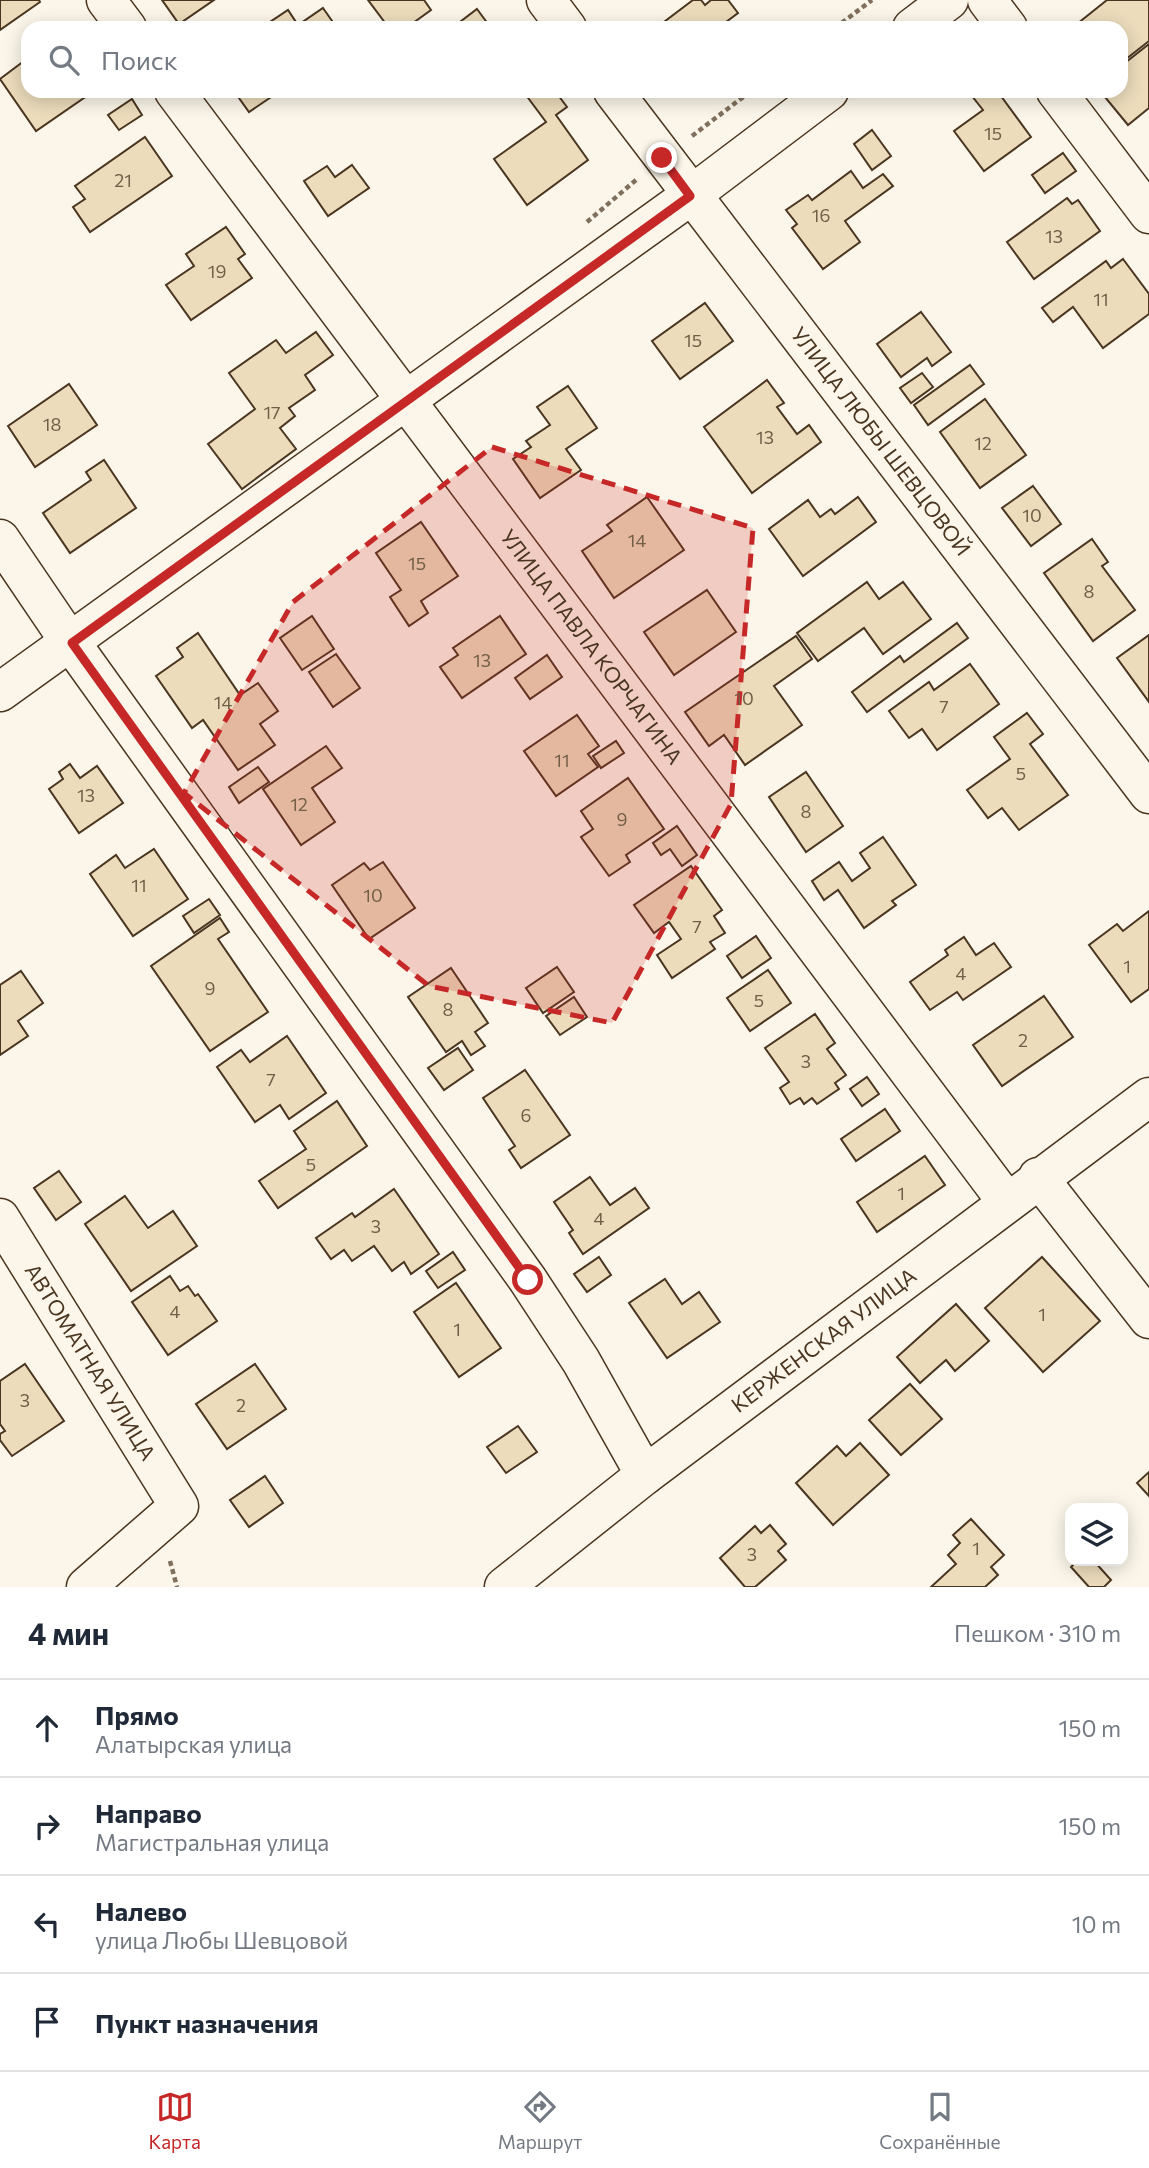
<!DOCTYPE html>
<html lang="ru">
<meta charset="utf-8">
<style>
body{margin:0;font-family:Commissioner,sans-serif;background:#f6f6f7;color:#1f2937}
.controls{position:absolute;right:21px;bottom:21px;display:grid;overflow:hidden;border-radius:14px;box-shadow:0 4px 18px #0003}
.controls button{width:63px;height:63px;display:grid;place-items:center;padding:0;border:0;border-bottom:2px solid #e0e1e3;background:#fff;color:#1f2937;font:35px sans-serif}
.stop{position:absolute;width:21px;height:21px;margin:-16px;border:5px solid #c62828;border-radius:50%;background:#fff}
.stop.end{background:#c62828;border-color:#fff;box-shadow:0 2px 7px #0008}
.list{margin:0;padding:0;list-style:none}
h2{display:flex;justify-content:space-between;align-items:center;height:91px;margin:0;padding:0 28px;font-size:30px}
h2 small{font-size:23px;font-weight:400;color:#747a83}
.list li{display:grid;grid-template-columns:46px 1fr auto;gap:21px;align-items:center;box-sizing:border-box;height:98px;padding:0 28px;border-top:2px solid #e0e1e3}
.list b{display:block;font-size:26px;white-space:nowrap}
.list p{margin:0;font-size:23px;white-space:nowrap;color:#747a83}
.list em{font-size:23px;font-style:normal;color:#747a83}
.icon{flex:none;width:38px;height:38px;fill:none;stroke:currentColor;stroke-width:2;stroke-linecap:round;stroke-linejoin:round}
.map{position:relative;flex:none;width:1149px;height:1587px;overflow:hidden}
.search{position:absolute;background:#fff;box-shadow:0 4px 18px #0003;left:21px;right:21px;top:21px;height:77px;display:flex;align-items:center;gap:18px;box-sizing:border-box;padding:0 24px;border-radius:21px;color:#747a83;font-size:26px}
.sheet{height:483px;background:#fff}
nav{display:flex;justify-content:space-around;align-items:center;box-sizing:border-box;height:98px;border-top:2px solid #e0e1e3;background:#fff;font-size:19px;color:#747a83}
nav a{display:grid;justify-items:center;gap:4px}
nav .on{color:#c62828}
.map>svg:first-child{display:block}
.building{fill:#ecdcbc;stroke:#4a3520;stroke-width:2}
.lines{fill:none;stroke-linecap:round;stroke-linejoin:round}
.minor-casing{stroke:#4a3520;stroke-width:41}
.path{stroke:#7f6f5c;stroke-width:4.5;stroke-dasharray:5 3.5;stroke-linecap:butt}
.minor{stroke:#fbf6e9;stroke-width:38}
.route{stroke:#c62828;stroke-width:9}
.marked{fill:#c62828;fill-opacity:0.2;stroke:#c62828;stroke-width:5;stroke-dasharray:14 9;stroke-linejoin:round}
.labels{text-anchor:middle;stroke-width:5;stroke-linejoin:round;paint-order:stroke}
.number-label{font-size:18px;fill:#725f47}
.street-label{font-size:21px;fill:#4a3520;stroke:#fbf6e9}
</style>
<div class="map">
<svg width="1149" height="1587" viewBox="0 0 1149 1587">
<rect width="100%" height="100%" fill="#fbf6e9"/>
<!-- building -->
<g class="building">
<path d="M 0,0 L 39,0 L 40,2 L 0,30 Z"/>
<path d="M 162,0 L 214,0 L 179,24 Z"/>
<path d="M 368,0 L 424,0 L 431,10 L 406,28 L 389,28 Z"/>
<path d="M 693,0 L 701,0 L 705,5 L 711,0 L 728,0 L 738,13 L 718,28 L 656,28 Z"/>
<path d="M 1107,0 L 1149,0 L 1149,41 L 1121,63 L 1121,28 L 1072,28 Z"/>
<path d="M 323,8 L 337,28 L 261,28 L 288,10 L 298,25 Z"/>
<path d="M 477,9 L 491,28 L 452,28 Z"/>
<path d="M 1149,44 L 1149,108 L 1128,125 L 1100,91 L 1121,91 L 1121,66 Z"/>
<path d="M 28,58 L 28,91 L 94,91 L 36,131 L 0,79 Z"/>
<path d="M 234,91 L 280,91 L 249,112 Z"/>
<path d="M 523,91 L 555,91 L 567,107 L 556,115 L 588,160 L 527,205 L 494,159 L 546,122 Z"/>
<path d="M 968,91 L 1009,91 L 1001,96 L 1031,137 L 984,171 L 954,131 L 983,110 Z"/>
<path d="M 132,99 L 142,115 L 119,130 L 108,115 Z"/>
<path d="M 872,130 L 891,156 L 872,170 L 854,144 Z"/>
<path d="M 145,137 L 172,176 L 90,232 L 73,207 L 85,199 L 75,186 Z"/>
<path d="M 1063,153 L 1076,171 L 1045,193 L 1032,175 Z"/>
<path d="M 352,165 L 369,188 L 328,216 L 304,181 L 327,166 L 335,177 Z"/>
<path d="M 851,171 L 863,188 L 883,174 L 893,186 L 845,221 L 860,242 L 823,269 L 792,228 L 797,224 L 786,210 L 808,195 L 812,200 Z"/>
<path d="M 1067,198 L 1072,204 L 1078,200 L 1100,231 L 1034,279 L 1007,242 Z"/>
<path d="M 226,227 L 245,254 L 238,259 L 252,278 L 191,320 L 166,285 L 194,266 L 186,254 Z"/>
<path d="M 1123,259 L 1149,294 L 1149,314 L 1103,348 L 1073,307 L 1053,322 L 1042,308 L 1106,261 L 1111,268 Z"/>
<path d="M 705,303 L 733,341 L 680,379 L 652,341 Z"/>
<path d="M 921,312 L 951,352 L 932,366 L 927,358 L 901,377 L 877,344 Z"/>
<path d="M 316,332 L 333,355 L 305,375 L 315,390 L 289,408 L 295,416 L 280,428 L 296,449 L 242,489 L 208,444 L 255,409 L 229,373 L 276,340 L 286,353 Z"/>
<path d="M 970,365 L 984,384 L 928,425 L 914,405 Z"/>
<path d="M 922,373 L 933,387 L 911,403 L 900,388 Z"/>
<path d="M 767,380 L 784,403 L 777,407 L 797,434 L 809,425 L 821,442 L 752,493 L 704,427 Z"/>
<path d="M 69,384 L 97,425 L 35,467 L 8,426 Z"/>
<path d="M 568,386 L 597,428 L 566,449 L 581,470 L 540,498 L 513,459 L 531,447 L 526,441 L 550,425 L 537,407 Z"/>
<path d="M 985,399 L 1026,455 L 980,488 L 940,432 Z"/>
<path d="M 104,460 L 136,508 L 70,553 L 43,513 L 91,480 L 86,472 Z"/>
<path d="M 1033,486 L 1061,524 L 1031,546 L 1002,508 Z"/>
<path d="M 647,497 L 684,550 L 614,598 L 582,551 L 612,531 L 607,525 Z"/>
<path d="M 858,497 L 876,522 L 803,576 L 769,529 L 808,500 L 820,517 L 831,509 L 835,514 Z"/>
<path d="M 421,522 L 458,576 L 421,601 L 428,613 L 409,626 L 390,597 L 401,590 L 376,553 Z"/>
<path d="M 1092,539 L 1108,562 L 1102,566 L 1135,610 L 1093,641 L 1044,573 Z"/>
<path d="M 867,582 L 879,599 L 903,582 L 931,619 L 883,654 L 864,628 L 818,661 L 797,633 Z"/>
<path d="M 707,590 L 736,632 L 674,675 L 644,632 Z"/>
<path d="M 312,616 L 334,649 L 302,670 L 280,638 Z"/>
<path d="M 500,616 L 526,654 L 462,698 L 440,667 L 458,655 L 453,648 Z"/>
<path d="M 957,623 L 968,638 L 867,712 L 852,692 L 900,656 L 904,662 Z"/>
<path d="M 198,633 L 240,695 L 258,683 L 278,711 L 260,724 L 275,745 L 238,770 L 203,720 L 192,728 L 156,676 L 183,657 L 177,648 Z"/>
<path d="M 1149,635 L 1149,702 L 1117,658 Z"/>
<path d="M 796,636 L 812,659 L 774,686 L 802,725 L 745,765 L 724,735 L 709,746 L 685,712 Z"/>
<path d="M 336,654 L 360,688 L 333,707 L 309,672 Z"/>
<path d="M 547,655 L 562,677 L 530,699 L 515,678 Z"/>
<path d="M 970,664 L 999,704 L 937,750 L 922,729 L 909,738 L 889,711 L 929,682 L 934,690 Z"/>
<path d="M 1027,713 L 1043,734 L 1030,744 L 1068,795 L 1019,830 L 1002,808 L 988,818 L 967,790 L 1010,759 L 994,737 Z"/>
<path d="M 577,715 L 599,746 L 588,754 L 598,767 L 556,796 L 524,751 Z"/>
<path d="M 616,741 L 624,753 L 601,768 L 593,756 Z"/>
<path d="M 326,746 L 342,768 L 312,788 L 335,822 L 301,845 L 263,789 Z"/>
<path d="M 70,764 L 80,778 L 97,766 L 123,803 L 79,833 L 49,789 L 63,779 L 59,772 Z"/>
<path d="M 258,767 L 269,782 L 239,803 L 229,787 Z"/>
<path d="M 806,772 L 843,826 L 806,852 L 769,797 Z"/>
<path d="M 628,778 L 664,829 L 626,855 L 630,862 L 609,876 L 581,837 L 593,829 L 581,811 Z"/>
<path d="M 677,826 L 697,855 L 682,866 L 670,849 L 661,855 L 653,843 Z"/>
<path d="M 883,837 L 916,885 L 892,901 L 896,905 L 864,928 L 838,890 L 824,900 L 812,881 L 839,862 L 852,881 L 870,868 L 860,853 Z"/>
<path d="M 154,849 L 188,899 L 133,936 L 90,874 L 116,855 L 125,868 Z"/>
<path d="M 383,862 L 415,908 L 369,939 L 332,885 L 364,863 L 370,870 Z"/>
<path d="M 691,866 L 722,910 L 714,916 L 725,933 L 710,942 L 715,949 L 672,978 L 657,955 L 681,939 L 669,922 L 654,933 L 634,905 Z"/>
<path d="M 209,899 L 220,915 L 194,933 L 183,916 Z"/>
<path d="M 1149,911 L 1149,989 L 1131,1002 L 1089,945 L 1117,924 L 1123,931 Z"/>
<path d="M 220,918 L 229,932 L 218,939 L 268,1012 L 210,1051 L 151,966 Z"/>
<path d="M 756,936 L 771,958 L 742,978 L 727,956 Z"/>
<path d="M 964,937 L 976,955 L 994,943 L 1011,967 L 963,1000 L 957,992 L 930,1010 L 910,982 L 948,955 L 945,950 Z"/>
<path d="M 557,967 L 574,992 L 543,1013 L 526,988 Z"/>
<path d="M 451,968 L 488,1023 L 475,1032 L 485,1046 L 471,1055 L 462,1041 L 446,1052 L 408,997 Z"/>
<path d="M 768,970 L 791,1003 L 750,1031 L 727,998 Z"/>
<path d="M 21,971 L 43,1003 L 18,1021 L 28,1036 L 0,1055 L 0,985 Z"/>
<path d="M 1044,996 L 1073,1037 L 1002,1086 L 973,1045 Z"/>
<path d="M 574,997 L 587,1017 L 560,1035 L 546,1016 Z"/>
<path d="M 815,1014 L 835,1043 L 827,1049 L 846,1075 L 835,1083 L 839,1089 L 817,1104 L 812,1098 L 804,1104 L 800,1098 L 790,1104 L 780,1088 L 789,1082 L 765,1048 Z"/>
<path d="M 287,1036 L 326,1093 L 289,1119 L 280,1105 L 255,1122 L 217,1067 L 241,1050 L 250,1062 Z"/>
<path d="M 458,1048 L 473,1070 L 444,1090 L 428,1068 Z"/>
<path d="M 525,1070 L 570,1135 L 521,1168 L 509,1150 L 515,1146 L 483,1098 Z"/>
<path d="M 867,1077 L 879,1094 L 862,1106 L 850,1089 Z"/>
<path d="M 337,1101 L 367,1146 L 278,1208 L 259,1181 L 306,1149 L 294,1131 Z"/>
<path d="M 885,1109 L 900,1131 L 856,1161 L 841,1139 Z"/>
<path d="M 925,1156 L 945,1185 L 877,1232 L 857,1202 Z"/>
<path d="M 59,1171 L 81,1202 L 56,1220 L 34,1188 Z"/>
<path d="M 590,1177 L 610,1205 L 635,1188 L 649,1208 L 583,1254 L 569,1233 L 573,1230 L 554,1202 Z"/>
<path d="M 394,1189 L 439,1254 L 411,1274 L 404,1262 L 392,1271 L 374,1246 L 352,1261 L 344,1250 L 331,1259 L 316,1238 L 352,1213 L 355,1217 Z"/>
<path d="M 125,1196 L 148,1228 L 173,1211 L 197,1246 L 131,1291 L 85,1224 Z"/>
<path d="M 453,1252 L 465,1270 L 438,1288 L 426,1271 Z"/>
<path d="M 599,1257 L 611,1275 L 587,1292 L 574,1274 Z"/>
<path d="M 1042,1257 L 1100,1321 L 1043,1372 L 985,1308 Z"/>
<path d="M 170,1276 L 180,1291 L 188,1286 L 195,1296 L 198,1294 L 217,1321 L 168,1355 L 132,1302 Z"/>
<path d="M 665,1279 L 682,1304 L 699,1292 L 720,1322 L 667,1358 L 629,1303 Z"/>
<path d="M 456,1283 L 501,1348 L 459,1377 L 414,1312 Z"/>
<path d="M 956,1304 L 989,1341 L 955,1371 L 946,1360 L 920,1383 L 897,1357 Z"/>
<path d="M 25,1364 L 64,1421 L 12,1456 L 0,1440 L 0,1434 L 5,1431 L 0,1424 L 0,1381 Z"/>
<path d="M 255,1364 L 286,1409 L 227,1449 L 196,1404 Z"/>
<path d="M 910,1384 L 942,1419 L 901,1455 L 869,1420 Z"/>
<path d="M 518,1426 L 537,1452 L 506,1473 L 487,1447 Z"/>
<path d="M 860,1443 L 889,1475 L 833,1525 L 796,1483 L 837,1446 L 846,1456 Z"/>
<path d="M 1149,1472 L 1149,1496 L 1137,1483 Z"/>
<path d="M 265,1476 L 283,1503 L 249,1527 L 230,1500 Z"/>
<path d="M 971,1519 L 1004,1555 L 991,1567 L 998,1575 L 985,1587 L 931,1587 L 956,1564 L 948,1555 L 960,1543 L 953,1535 Z"/>
<path d="M 770,1525 L 786,1544 L 778,1551 L 786,1560 L 755,1587 L 745,1587 L 720,1558 L 755,1526 L 761,1533 Z"/>
<path d="M 1077,1561 L 1094,1561 L 1111,1580 L 1104,1587 L 1089,1587 L 1071,1567 Z"/>
</g>
<g class="lines">
<!-- minor casing -->
<g class="minor-casing">
<g id="minor">
<path d="M 106,0 L 127,28"/>
<path d="M 546,0 L 567,28"/>
<path d="M 987,0 L 1008,28"/>
<path d="M 912,28 L 949,0"/>
<path id="s1" d="M 174,91 L 1007,1202"/>
<path id="s2" d="M 613,91 L 1149,794"/>
<path d="M 1056,91 L 1149,214"/>
<path d="M 0,539 L 59,626 L 528,1280 L 581,1361 L 645,1475"/>
<path d="M 0,692 L 690,196 L 829,91"/>
<path d="M 1038,1177 L 1149,1319"/>
<path id="s3" d="M 0,1218 L 179,1506 L 86,1587"/>
<path id="s4" d="M 504,1587 L 645,1475 L 1149,1097"/>
</g>
</g>
<!-- path -->
<g class="path">
<path d="M 835,28 L 872,0"/>
<path d="M 692,136 L 751,91"/>
<path d="M 587,222 L 636,180"/>
<path d="M 170,1561 L 177,1587"/>
</g>
<!-- minor -->
<use href="#minor" class="minor"/>
</g>
<g class="lines">
<!-- route -->
<path class="route" d="M 528,1280 L 72,643 L 690,196 L 662,158"/>
</g>
<!-- marked area -->
<path class="marked" d="M 492,447 L 753,528 L 731,804 L 612,1023 L 429,986 L 184,793 L 293,602 Z"/>
<g class="labels">
<!-- number labels -->
<g class="number-label">
<text x="993" y="140">15</text>
<text x="123" y="187">21</text>
<text x="821" y="222">16</text>
<text x="1054" y="243">13</text>
<text x="217" y="278">19</text>
<text x="1101" y="306">11</text>
<text x="693" y="347">15</text>
<text x="272" y="419">17</text>
<text x="52" y="431">18</text>
<text x="765" y="444">13</text>
<text x="983" y="450">12</text>
<text x="1032" y="522">10</text>
<text x="637" y="547">14</text>
<text x="417" y="570">15</text>
<text x="1089" y="598">8</text>
<text x="482" y="667">13</text>
<text x="744" y="705">10</text>
<text x="223" y="709">14</text>
<text x="944" y="713">7</text>
<text x="562" y="767">11</text>
<text x="1021" y="780">5</text>
<text x="86" y="802">13</text>
<text x="299" y="811">12</text>
<text x="806" y="818">8</text>
<text x="622" y="826">9</text>
<text x="139" y="892">11</text>
<text x="373" y="902">10</text>
<text x="697" y="933">7</text>
<text x="1127" y="973">1</text>
<text x="961" y="980">4</text>
<text x="210" y="995">9</text>
<text x="759" y="1007">5</text>
<text x="448" y="1016">8</text>
<text x="1023" y="1047">2</text>
<text x="806" y="1068">3</text>
<text x="271" y="1086">7</text>
<text x="526" y="1122">6</text>
<text x="311" y="1171">5</text>
<text x="901" y="1200">1</text>
<text x="599" y="1225">4</text>
<text x="376" y="1233">3</text>
<text x="175" y="1318">4</text>
<text x="1042" y="1321">1</text>
<text x="457" y="1336">1</text>
<text x="25" y="1407">3</text>
<text x="241" y="1412">2</text>
<text x="976" y="1555">1</text>
<text x="752" y="1561">3</text>
</g>
<!-- street labels -->
<g class="street-label">
<text dy="7" stroke="none"><textPath href="#s2" startOffset="441">УЛИЦА ЛЮБЫ ШЕВЦОВОЙ</textPath></text>
<text dy="7" stroke="none"><textPath href="#s1" startOffset="695">УЛИЦА ПАВЛА КОРЧАГИНА</textPath></text>
<text dy="7" stroke="none"><textPath href="#s4" startOffset="404">КЕРЖЕНСКАЯ УЛИЦА</textPath></text>
<text dy="7" stroke="none"><textPath href="#s3" startOffset="170">АВТОМАТНАЯ УЛИЦА</textPath></text>
</g>
</g>
</svg>
<div class="controls">
<button><svg class="icon" aria-label="layers" viewBox="0 0 24 24"><path d="M12 4l9 5-9 5-9-5zM3 14l9 5 9-5"/></svg></button>
</div>
<div class="stop" style="left:528px;top:1280px"></div>
<div class="stop end" style="left:662px;top:158px"></div>
<div class="search"><svg class="icon" aria-label="search" viewBox="0 0 24 24"><circle cx="10" cy="10" r="6"/><path d="M15 15l6 6"/></svg>Поиск</div>
</div>
<section class="sheet">
<h2>4 мин<small>Пешком · 310 m</small></h2>
<ul class="list">
<li><svg class="icon" aria-label="ahead" viewBox="0 0 24 24"><path d="M12 20V5M6 11l6-6 6 6"/></svg><div><b>Прямо</b><p>Алатырская улица</p></div><em>150 m</em></li>
<li><svg class="icon" aria-label="right" viewBox="0 0 24 24"><path d="M7 20v-9h11M14 6l5 5-5 5"/></svg><div><b>Направо</b><p>Магистральная улица</p></div><em>150 m</em></li>
<li><svg class="icon" aria-label="left" viewBox="0 0 24 24"><path d="M17 20v-9H6M10 6l-5 5 5 5"/></svg><div><b>Налево</b><p>улица Любы Шевцовой</p></div><em>10 m</em></li>
<li><svg class="icon" aria-label="arrive" viewBox="0 0 24 24"><path d="M6 21V4h12l-3 4 3 4H6"/></svg><div><b>Пункт назначения</b></div></li>
</ul>
</section>
<nav>
<a class="on"><svg class="icon" aria-label="map" viewBox="0 0 24 24"><path d="M3 6l6-2 6 2 6-2v14l-6 2-6-2-6 2zM9 4v14M15 6v14"/></svg>Карта</a>
<a><svg class="icon" aria-label="directions" viewBox="0 0 24 24"><path d="M12 3l9 9-9 9-9-9zM9 14v-3h6M13 9l2 2-2 2"/></svg>Маршрут</a>
<a><svg class="icon" aria-label="saved" viewBox="0 0 24 24"><path d="M7 4h10v16l-5-4-5 4z"/></svg>Сохранённые</a>
</nav>
